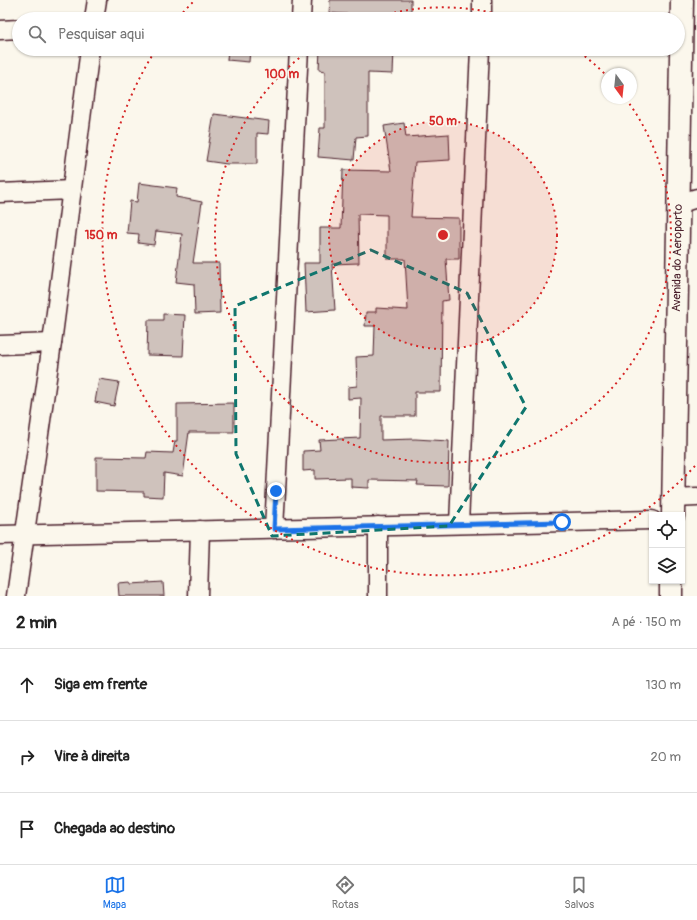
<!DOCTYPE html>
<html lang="pt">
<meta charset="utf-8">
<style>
body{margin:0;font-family:Pangolin,sans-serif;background:#f6f6f6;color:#222}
.controls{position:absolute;right:12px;bottom:12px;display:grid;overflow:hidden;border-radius:0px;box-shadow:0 1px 3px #0004}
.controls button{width:36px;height:36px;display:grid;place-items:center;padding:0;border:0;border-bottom:1px solid #e0e0e0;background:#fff;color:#222;font:20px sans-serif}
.compass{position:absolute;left:601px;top:68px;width:36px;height:36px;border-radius:50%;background:#fff;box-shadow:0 1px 3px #0004;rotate:165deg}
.stop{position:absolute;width:12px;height:12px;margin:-9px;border:3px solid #1a73e8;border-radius:50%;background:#fff}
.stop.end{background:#1a73e8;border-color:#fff;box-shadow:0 1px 4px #0008}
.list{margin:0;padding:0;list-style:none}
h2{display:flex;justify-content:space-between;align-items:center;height:52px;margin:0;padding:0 16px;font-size:17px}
h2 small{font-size:13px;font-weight:400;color:#767676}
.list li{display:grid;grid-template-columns:26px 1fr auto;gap:12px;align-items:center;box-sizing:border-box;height:72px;padding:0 16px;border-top:1px solid #e0e0e0}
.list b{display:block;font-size:15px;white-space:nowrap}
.list em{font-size:13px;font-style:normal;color:#767676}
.icon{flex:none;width:22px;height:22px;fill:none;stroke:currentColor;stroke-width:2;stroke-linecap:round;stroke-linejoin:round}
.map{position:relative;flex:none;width:697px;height:596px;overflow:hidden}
.search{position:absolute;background:#fff;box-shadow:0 1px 3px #0004;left:12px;right:12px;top:12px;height:44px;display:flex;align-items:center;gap:10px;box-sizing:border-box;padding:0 14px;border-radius:22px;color:#767676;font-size:15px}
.sheet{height:268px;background:#fff}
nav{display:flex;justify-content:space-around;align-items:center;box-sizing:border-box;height:56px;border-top:1px solid #e0e0e0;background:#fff;font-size:11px;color:#767676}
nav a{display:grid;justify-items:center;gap:2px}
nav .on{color:#1a73e8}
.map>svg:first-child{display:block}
.building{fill:#cfc2bc;stroke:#4a1f2b}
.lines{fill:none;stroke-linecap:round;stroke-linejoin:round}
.minor-casing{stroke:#4a1f2b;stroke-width:21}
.primary-casing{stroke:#4a1f2b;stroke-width:25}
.minor{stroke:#fbf7ec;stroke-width:18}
.primary{stroke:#fbf7ec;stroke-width:22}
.route{stroke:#1a73e8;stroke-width:5}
.marked{fill:none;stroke:#0f766e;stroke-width:3;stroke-dasharray:8 5;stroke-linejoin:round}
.ring{fill:none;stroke:#d62828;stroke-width:2;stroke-dasharray:2 4}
.labels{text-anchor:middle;stroke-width:3.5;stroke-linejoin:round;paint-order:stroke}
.street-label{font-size:12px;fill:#4a1f2b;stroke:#fbf7ec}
.centre{fill:#d62828;stroke:#fbf7ec;stroke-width:2}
.ring-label{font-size:12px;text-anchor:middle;font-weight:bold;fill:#d62828;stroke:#fbf7ec;stroke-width:3.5;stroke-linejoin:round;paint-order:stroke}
</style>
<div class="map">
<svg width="697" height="596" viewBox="0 0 697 596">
<rect width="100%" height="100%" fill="#fbf7ec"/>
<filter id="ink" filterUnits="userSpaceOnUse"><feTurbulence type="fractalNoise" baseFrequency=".025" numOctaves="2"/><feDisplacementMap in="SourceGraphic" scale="8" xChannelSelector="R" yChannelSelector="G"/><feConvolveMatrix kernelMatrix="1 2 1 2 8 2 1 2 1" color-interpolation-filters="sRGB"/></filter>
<g filter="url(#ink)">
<!-- building -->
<g class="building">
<path d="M 330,0 L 411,0 L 411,18 L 329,13 Z"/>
<path d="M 228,49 L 250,49 L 249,62 L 227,60 Z"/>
<path d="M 320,49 L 394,49 L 393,74 L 368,73 L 368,136 L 356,137 L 354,160 L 318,157 L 320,128 L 325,128 L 325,71 L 319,70 Z"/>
<path d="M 214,114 L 269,121 L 268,134 L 257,133 L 257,164 L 227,164 L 206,161 Z"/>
<path d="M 404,123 L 406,137 L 449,134 L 450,160 L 415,162 L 411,217 L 459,218 L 459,259 L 446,259 L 449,300 L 442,301 L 441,392 L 415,392 L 415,416 L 381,416 L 381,440 L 415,439 L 449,441 L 448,486 L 417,485 L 418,481 L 369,480 L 369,488 L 351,487 L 351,478 L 315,479 L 315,470 L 303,471 L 303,451 L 320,450 L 319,440 L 360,438 L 361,398 L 348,399 L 348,387 L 357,386 L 356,357 L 374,356 L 375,326 L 365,326 L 366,312 L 376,312 L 376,308 L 408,310 L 405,259 L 387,259 L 387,215 L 358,214 L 359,263 L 332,264 L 335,310 L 306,312 L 304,263 L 320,263 L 320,228 L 341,228 L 343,170 L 391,171 L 384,126 Z"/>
<path d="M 139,183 L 177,188 L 176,197 L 202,202 L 193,263 L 219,263 L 220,313 L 195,314 L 194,284 L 176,282 L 182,234 L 156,231 L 154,245 L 138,243 L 139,234 L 127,233 L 130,201 L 137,202 Z"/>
<path d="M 163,314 L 185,315 L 183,356 L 147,355 L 148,320 L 163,320 Z"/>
<path d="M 99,379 L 119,382 L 114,406 L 95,402 Z"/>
<path d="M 234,403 L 234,432 L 189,432 L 183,476 L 164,473 L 163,497 L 144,496 L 144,492 L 96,491 L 96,457 L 146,458 L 147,452 L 173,453 L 175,441 L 177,441 L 177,404 Z"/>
<path d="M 131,582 L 131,584 L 163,582 L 164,596 L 119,596 L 118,583 Z"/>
</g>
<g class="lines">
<!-- minor casing -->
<g class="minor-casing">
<g id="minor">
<path d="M 94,19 L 97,0"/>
<path d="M 301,19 L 302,0"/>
<path d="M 482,19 L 482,0"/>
<path d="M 0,30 L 19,29"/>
<path d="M 0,193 L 72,190"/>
<path d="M 678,204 L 697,198"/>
<path d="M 0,345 L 52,343"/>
<path d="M 673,498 L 697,497"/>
<path d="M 459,524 L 480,49"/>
<path d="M 274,529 L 299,49"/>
<path d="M 0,535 L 652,520"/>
<path d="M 16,596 L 52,343 L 90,49"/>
<path d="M 198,596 L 200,530"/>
<path d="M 378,596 L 378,526"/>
</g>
</g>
<!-- primary casing -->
<g class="primary-casing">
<g id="primary">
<path d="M 673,515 L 682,0"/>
<path d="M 671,596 L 671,581"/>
</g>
</g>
<!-- minor -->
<use href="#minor" class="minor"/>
<!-- primary -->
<use href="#primary" class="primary"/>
</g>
</g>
<g class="lines" filter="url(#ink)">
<!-- route -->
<path class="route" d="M 276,491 L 274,529 L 562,522"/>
</g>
<!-- marked area -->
<path class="marked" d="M 371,250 L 467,293 L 526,407 L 449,526 L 272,536 L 236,454 L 235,306 Z"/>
<!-- distance rings -->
<circle cx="443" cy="235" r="114" fill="#d62828" fill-opacity=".12"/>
<g class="ring">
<circle cx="443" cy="235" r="114"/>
<path d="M371 19A228 228 0 0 1 515 19M575 49A228 228 0 0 1 606 75M626 99A228 228 0 1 1 311 49"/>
<path d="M695 466A342 342 0 0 1 155 51M179 17A342 342 0 0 1 193 2"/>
</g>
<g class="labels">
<!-- street labels -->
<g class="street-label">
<text transform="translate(677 258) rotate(-89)" y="4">Avenida do Aeroporto</text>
</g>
</g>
<circle cx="443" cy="235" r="6" class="centre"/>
<g class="ring-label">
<text x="282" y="78">100 m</text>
<text x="443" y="125">50 m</text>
<text x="101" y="239">150 m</text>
</g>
</svg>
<div class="controls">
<button><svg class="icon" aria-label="locate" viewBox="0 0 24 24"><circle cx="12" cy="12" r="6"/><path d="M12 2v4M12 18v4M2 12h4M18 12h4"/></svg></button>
<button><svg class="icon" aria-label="layers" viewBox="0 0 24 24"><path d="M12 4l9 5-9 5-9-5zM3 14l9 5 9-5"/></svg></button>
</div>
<svg class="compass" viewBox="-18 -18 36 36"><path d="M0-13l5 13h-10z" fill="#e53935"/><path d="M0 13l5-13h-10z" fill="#767676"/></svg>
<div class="stop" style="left:562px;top:522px"></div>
<div class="stop end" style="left:276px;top:491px"></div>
<div class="search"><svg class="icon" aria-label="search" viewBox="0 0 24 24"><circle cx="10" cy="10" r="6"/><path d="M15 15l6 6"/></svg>Pesquisar aqui</div>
</div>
<section class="sheet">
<h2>2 min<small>A pé · 150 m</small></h2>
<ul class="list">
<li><svg class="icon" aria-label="ahead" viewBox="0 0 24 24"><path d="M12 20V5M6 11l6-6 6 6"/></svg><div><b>Siga em frente</b></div><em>130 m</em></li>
<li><svg class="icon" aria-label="right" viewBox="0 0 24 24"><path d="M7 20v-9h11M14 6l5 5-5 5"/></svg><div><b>Vire à direita</b></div><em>20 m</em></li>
<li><svg class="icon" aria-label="arrive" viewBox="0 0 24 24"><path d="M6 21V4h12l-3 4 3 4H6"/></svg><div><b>Chegada ao destino</b></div></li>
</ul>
</section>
<nav>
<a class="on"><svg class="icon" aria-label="map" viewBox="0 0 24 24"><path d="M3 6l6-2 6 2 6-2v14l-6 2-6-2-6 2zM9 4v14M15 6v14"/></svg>Mapa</a>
<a><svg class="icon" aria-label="directions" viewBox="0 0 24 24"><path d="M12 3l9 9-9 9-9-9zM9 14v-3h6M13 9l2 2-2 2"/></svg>Rotas</a>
<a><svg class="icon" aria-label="saved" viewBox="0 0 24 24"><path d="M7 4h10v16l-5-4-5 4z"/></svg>Salvos</a>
</nav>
